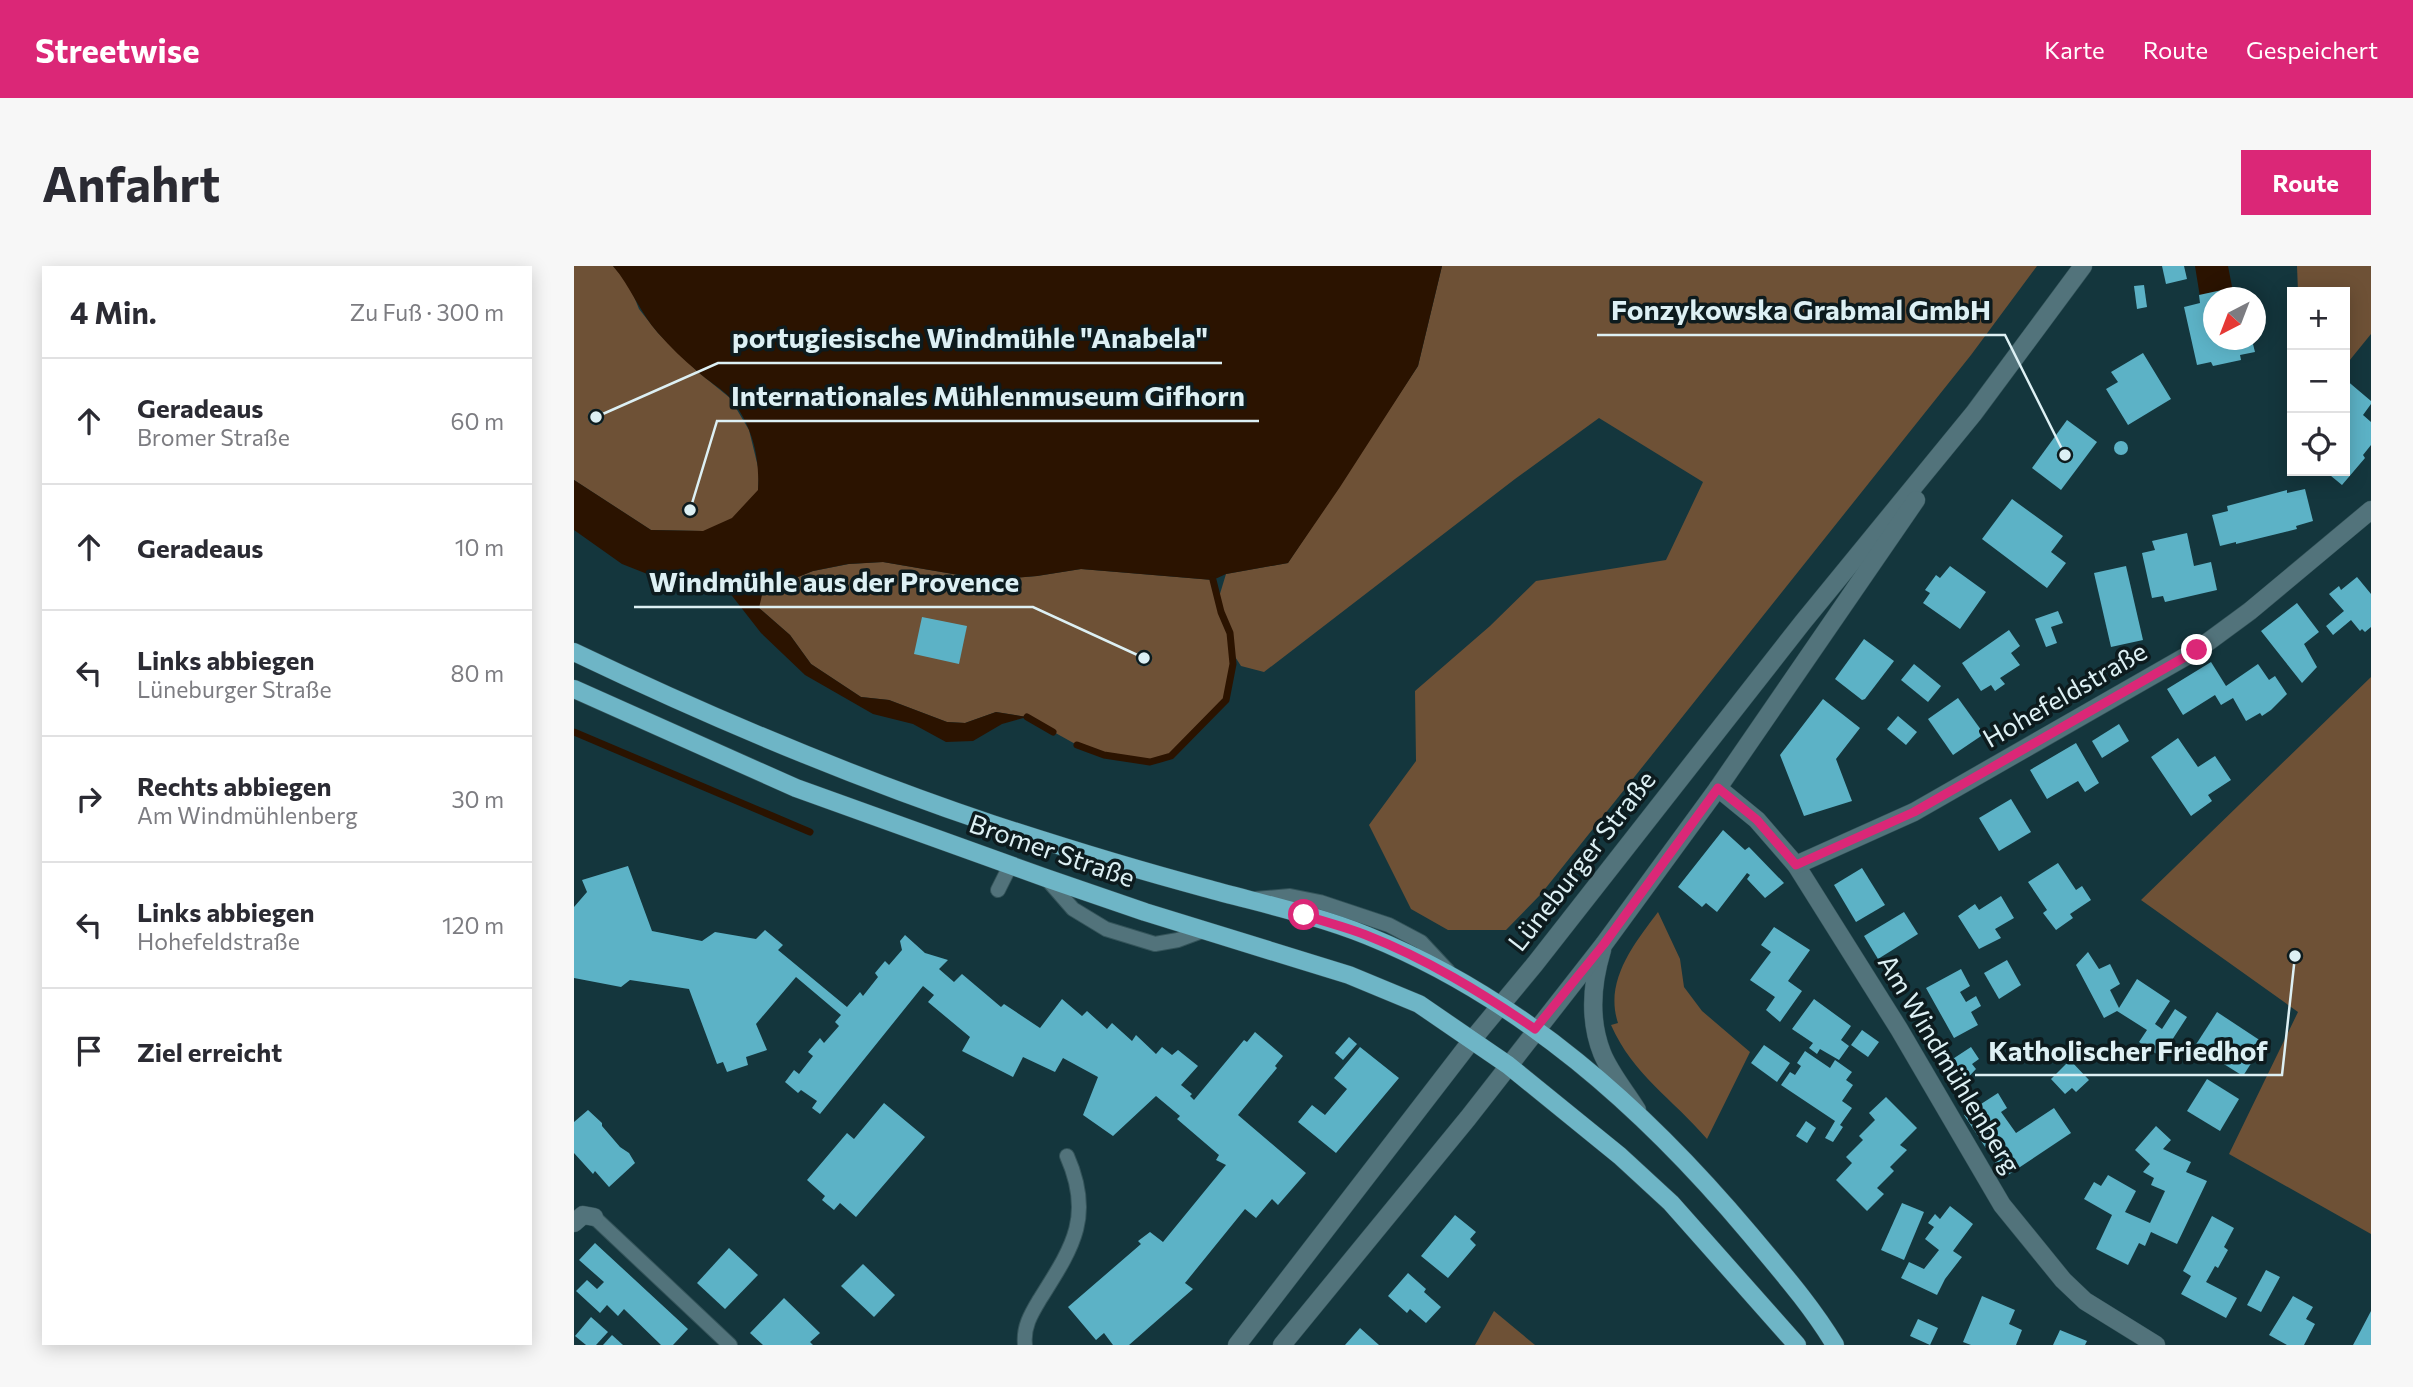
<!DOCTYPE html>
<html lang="de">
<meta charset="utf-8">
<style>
body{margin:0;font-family:Commissioner,sans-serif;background:#f7f7f7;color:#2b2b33}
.controls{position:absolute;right:21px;top:21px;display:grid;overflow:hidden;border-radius:0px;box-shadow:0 4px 18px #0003}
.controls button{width:63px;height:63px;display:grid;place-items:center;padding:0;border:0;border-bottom:2px solid #e1e1e2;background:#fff;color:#2b2b33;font:35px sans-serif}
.compass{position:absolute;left:1629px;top:21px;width:63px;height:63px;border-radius:50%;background:#fff;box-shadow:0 4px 18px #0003;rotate:222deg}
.stop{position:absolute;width:21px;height:21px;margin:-16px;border:5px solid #db2777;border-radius:50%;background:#fff}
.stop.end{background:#db2777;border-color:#fff;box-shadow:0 2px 7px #0008}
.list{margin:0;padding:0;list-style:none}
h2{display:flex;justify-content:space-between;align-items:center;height:91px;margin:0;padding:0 28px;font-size:30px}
h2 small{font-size:23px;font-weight:400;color:#7c7c81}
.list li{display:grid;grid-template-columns:46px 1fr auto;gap:21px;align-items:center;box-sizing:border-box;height:126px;padding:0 28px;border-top:2px solid #e1e1e2}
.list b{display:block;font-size:26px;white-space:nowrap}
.list p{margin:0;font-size:23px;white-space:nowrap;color:#7c7c81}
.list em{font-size:23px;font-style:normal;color:#7c7c81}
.icon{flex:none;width:38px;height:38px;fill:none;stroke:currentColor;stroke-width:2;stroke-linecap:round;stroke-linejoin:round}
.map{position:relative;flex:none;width:1797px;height:1079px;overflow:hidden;border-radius:0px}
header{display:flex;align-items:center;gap:42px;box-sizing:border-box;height:98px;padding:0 35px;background:#db2777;color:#fff}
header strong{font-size:33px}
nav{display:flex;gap:38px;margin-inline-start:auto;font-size:24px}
.intro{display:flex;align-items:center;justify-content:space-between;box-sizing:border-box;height:168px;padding:0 42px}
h1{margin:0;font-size:49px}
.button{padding:18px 32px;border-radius:0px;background:#db2777;color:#fff;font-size:24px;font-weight:700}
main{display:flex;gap:42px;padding:0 42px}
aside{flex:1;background:#fff;border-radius:0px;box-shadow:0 4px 18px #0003}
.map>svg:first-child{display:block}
.green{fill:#6e5136}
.water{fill:#2b1300}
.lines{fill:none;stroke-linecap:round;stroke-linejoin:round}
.stream{stroke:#2b1300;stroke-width:7}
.building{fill:#5cb2c6}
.service-casing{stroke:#34545a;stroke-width:16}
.minor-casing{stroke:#34545a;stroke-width:19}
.tertiary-casing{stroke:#34545a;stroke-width:19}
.primary-casing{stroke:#34545a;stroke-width:19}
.service{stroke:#52737b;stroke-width:14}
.minor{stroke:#52737b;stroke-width:18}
.tertiary{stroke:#52737b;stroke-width:18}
.primary{stroke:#6eb5c6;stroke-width:18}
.route{stroke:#db2777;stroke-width:9}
.labels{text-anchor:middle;stroke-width:7;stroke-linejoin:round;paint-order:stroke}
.street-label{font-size:26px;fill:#ddf0f4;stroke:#0d1b1e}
.leader{fill:none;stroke:#ddf0f4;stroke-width:2.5}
.callout-dot{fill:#ddf0f4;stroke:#0d1b1e;stroke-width:2.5}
.callout-label{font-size:28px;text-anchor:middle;font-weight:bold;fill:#ddf0f4;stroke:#0d1b1e;stroke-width:7;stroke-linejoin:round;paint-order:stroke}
</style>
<header>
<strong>Streetwise</strong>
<nav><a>Karte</a><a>Route</a><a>Gespeichert</a></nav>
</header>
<div class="intro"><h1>Anfahrt</h1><a class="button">Route</a></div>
<main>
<aside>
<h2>4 Min.<small>Zu Fuß · 300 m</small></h2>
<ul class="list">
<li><svg class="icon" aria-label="ahead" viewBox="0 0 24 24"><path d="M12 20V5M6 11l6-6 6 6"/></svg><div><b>Geradeaus</b><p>Bromer Straße</p></div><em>60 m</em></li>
<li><svg class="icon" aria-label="ahead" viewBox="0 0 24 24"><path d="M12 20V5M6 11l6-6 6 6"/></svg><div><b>Geradeaus</b></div><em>10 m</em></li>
<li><svg class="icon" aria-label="left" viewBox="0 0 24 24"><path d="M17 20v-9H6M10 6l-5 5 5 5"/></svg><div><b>Links abbiegen</b><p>Lüneburger Straße</p></div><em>80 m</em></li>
<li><svg class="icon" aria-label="right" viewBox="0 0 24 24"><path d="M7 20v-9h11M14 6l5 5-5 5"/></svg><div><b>Rechts abbiegen</b><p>Am Windmühlenberg</p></div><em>30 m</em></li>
<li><svg class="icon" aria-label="left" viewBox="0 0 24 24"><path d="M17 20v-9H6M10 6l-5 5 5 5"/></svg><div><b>Links abbiegen</b><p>Hohefeldstraße</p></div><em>120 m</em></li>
<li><svg class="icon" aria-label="arrive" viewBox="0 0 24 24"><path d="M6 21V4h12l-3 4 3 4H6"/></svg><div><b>Ziel erreicht</b></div></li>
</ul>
</aside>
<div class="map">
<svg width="1797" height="1079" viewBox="0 0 1797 1079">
<rect width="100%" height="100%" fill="#14363d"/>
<!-- green -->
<g class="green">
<path d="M 0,0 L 39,0 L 55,18 L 65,43 L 84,67 L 123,105 L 156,132 L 175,164 L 185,205 L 184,224 L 214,315 L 239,305 L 275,298 L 309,296 L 414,314 L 463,310 L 507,303 L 639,314 L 645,331 L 652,308 L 714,297 L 844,100 L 868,0 L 1463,0 L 1397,89 L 967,628 L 932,664 L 874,664 L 837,643 L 795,559 L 842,495 L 841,425 L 916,360 L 962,315 L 1092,294 L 1129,216 L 1025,152 L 941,213 L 690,406 L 667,400 L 658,386 L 659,398 L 652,434 L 597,490 L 576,496 L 530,489 L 503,479 L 453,451 L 422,446 L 391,457 L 373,456 L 315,434 L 287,431 L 237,398 L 216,369 L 185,342 L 129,265 L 77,264 L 0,214 Z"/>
<path d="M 1723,0 L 1797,0 L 1797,68 L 1771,100 L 1771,26 L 1724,26 Z"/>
<path d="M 1797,411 L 1797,968 L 1655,888 L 1724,746 L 1567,634 Z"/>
<path d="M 1084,646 L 1106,693 L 1110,721 L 1128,745 L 1176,786 L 1133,873 C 1099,833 1059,809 1037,759 L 1044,757 C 1030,715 1060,678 1084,646 Z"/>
<path d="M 920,1045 L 961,1079 L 901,1079 Z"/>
</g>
<!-- water -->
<g class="water">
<path d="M 39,0 L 868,0 L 844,100 L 766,221 L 714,297 L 652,308 L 639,314 L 507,303 L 463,310 L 414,314 L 309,296 L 274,298 L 239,305 L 214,315 L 193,308 L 192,314 L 196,324 L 188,329 L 185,342 L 216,369 L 237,398 L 287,431 L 315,434 L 373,456 L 391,457 L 422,446 L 453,451 L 428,458 L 399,475 L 372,476 L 339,458 L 299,448 L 231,409 L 187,367 L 148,317 L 136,313 L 113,315 L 81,311 L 48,298 L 0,264 L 0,214 L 77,264 L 129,265 L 158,252 L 184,224 C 186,191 178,159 157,133 C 148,122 133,115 123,105 C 110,94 96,81 84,67 C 66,47 57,21 39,0 Z"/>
<path d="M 1621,0 L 1654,0 L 1660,31 L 1640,32 L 1627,37 Z"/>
</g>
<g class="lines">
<!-- stream -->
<g class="stream">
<path d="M 453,451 L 479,466"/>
<path d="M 0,466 L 236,566"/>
<path d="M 503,479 L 530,489 L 576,496 L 597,490 L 652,434 L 659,398 L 656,367 L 647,346 L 639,314"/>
</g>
</g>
<!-- building -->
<g class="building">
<path d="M 1588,0 L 1610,0 L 1613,13 L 1592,18 Z"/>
<path d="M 1570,19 L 1573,41 L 1563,43 L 1560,20 Z"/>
<path d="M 1648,24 L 1650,32 L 1640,32 L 1640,74 L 1678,74 L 1681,86 L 1666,89 L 1667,94 L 1639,100 L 1637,96 L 1623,99 L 1610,41 L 1626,37 L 1625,29 Z"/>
<path d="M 1569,87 L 1597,133 L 1554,159 L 1532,123 L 1544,116 L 1537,106 Z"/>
<path d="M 1771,113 L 1797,135 L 1797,138 L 1789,149 L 1797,156 L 1797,179 L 1789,189 L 1791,192 L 1768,219 L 1751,205 L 1771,205 L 1771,144 L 1773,141 L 1771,139 Z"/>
<circle cx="22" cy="151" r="8"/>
<path d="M 1493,154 L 1523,176 L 1487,224 L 1458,202 Z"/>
<circle cx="1547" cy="182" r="7"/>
<path d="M 1731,223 L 1739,255 L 1722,260 L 1723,263 L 1662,278 L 1662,276 L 1646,280 L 1638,249 L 1654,245 L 1653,240 L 1713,224 L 1713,227 Z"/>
<path d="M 1438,233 L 1489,270 L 1477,286 L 1492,297 L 1473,322 L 1408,273 Z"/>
<path d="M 1613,267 L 1620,300 L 1637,296 L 1643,324 L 1591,336 L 1589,330 L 1578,332 L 1568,287 L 1581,284 L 1578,275 Z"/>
<path d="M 1376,300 L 1412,326 L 1386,363 L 1349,337 L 1356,327 L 1351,324 L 1362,309 L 1366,312 Z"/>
<path d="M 1552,300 L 1569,374 L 1537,381 L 1520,307 Z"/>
<path d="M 1783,311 L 1797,328 L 1797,361 L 1791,366 L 1788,363 L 1786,365 L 1777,354 L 1759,369 L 1752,360 L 1770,345 L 1755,328 L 1765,320 L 1767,324 Z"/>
<path d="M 1723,337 L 1745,366 L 1730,378 L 1743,401 L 1728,417 L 1687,365 Z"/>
<path d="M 1484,345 L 1489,357 L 1477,361 L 1483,377 L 1472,381 L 1461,353 Z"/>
<path d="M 348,351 L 393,360 L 385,398 L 340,388 Z"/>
<path d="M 1435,364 L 1446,380 L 1437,387 L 1446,399 L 1426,412 L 1431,418 L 1421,425 L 1417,419 L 1407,425 L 1388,397 Z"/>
<path d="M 1290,373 L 1320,395 L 1291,433 L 1288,434 L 1261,413 Z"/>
<circle cx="570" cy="392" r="8"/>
<path d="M 1637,396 L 1652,420 L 1684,398 L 1695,414 L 1701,410 L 1713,428 L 1697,444 L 1688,450 L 1686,447 L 1672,455 L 1659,432 L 1647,439 L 1641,429 L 1609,449 L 1593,423 Z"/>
<path d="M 1340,398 L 1367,420 L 1354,436 L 1327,414 Z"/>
<path d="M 1384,432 L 1410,468 L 1379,489 L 1354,453 Z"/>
<path d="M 1249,433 L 1286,462 L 1262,493 L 1278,535 L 1230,550 L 1206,489 Z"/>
<path d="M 1324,450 L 1343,466 L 1332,479 L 1313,463 Z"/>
<path d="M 1545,458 L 1555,475 L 1528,492 L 1518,475 Z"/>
<path d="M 1604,472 L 1624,501 L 1641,490 L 1657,514 L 1634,529 L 1638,535 L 1617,550 L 1577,491 Z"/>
<path d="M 1502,477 L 1525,517 L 1511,526 L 1504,515 L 1473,533 L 1456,504 Z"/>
<path d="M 1437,533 L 1457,566 L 1425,585 L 1405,552 Z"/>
<path d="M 1149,564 L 1171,584 L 1175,581 L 1210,617 L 1191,632 L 1173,613 L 1176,609 L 1173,607 L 1143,646 L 1132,637 L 1128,641 L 1104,621 Z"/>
<path d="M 1484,597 L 1502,624 L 1508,620 L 1517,634 L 1496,648 L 1499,652 L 1482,664 L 1469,647 L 1473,644 L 1454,616 Z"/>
<path d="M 54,600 L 78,665 L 128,675 L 141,666 L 182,673 L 191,664 L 209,679 L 204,684 L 273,741 L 286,726 L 289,730 L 304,711 L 301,707 L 311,695 L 315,699 L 328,684 L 326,675 L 331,669 L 351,687 L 374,694 L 365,703 L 380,716 L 388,708 L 427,741 L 430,738 L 466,762 L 488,733 L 508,750 L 513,745 L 533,763 L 538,757 L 558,775 L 562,769 L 582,788 L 588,781 L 598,789 L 604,784 L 624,800 L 607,819 L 618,828 L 616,830 L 620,834 L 670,774 L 673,776 L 681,766 L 709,790 L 701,800 L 703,802 L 664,849 L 732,907 L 704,939 L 698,933 L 682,952 L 671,943 L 611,1017 L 619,1023 L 555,1079 L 539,1079 L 530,1067 L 522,1074 L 494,1041 L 567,978 L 564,975 L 576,966 L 589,976 L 652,899 L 642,894 L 645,889 L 603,853 L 606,850 L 582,830 L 539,870 L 509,849 L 524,811 L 489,792 L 481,806 L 449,791 L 439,811 L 388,785 L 396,771 L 354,736 L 360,729 L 349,720 L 246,848 L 238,842 L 243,835 L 227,824 L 224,827 L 211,816 L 220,804 L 225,808 L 239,790 L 234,786 L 246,772 L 250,777 L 265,760 L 261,756 L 267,749 L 222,711 L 182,758 L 193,784 L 172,791 L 174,799 L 153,806 L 149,796 L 143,798 L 115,723 L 56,714 L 47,721 L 0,712 L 0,641 L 13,626 L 8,614 Z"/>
<path d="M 1288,602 L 1311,639 L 1282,656 L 1260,619 Z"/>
<path d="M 1427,630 L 1440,652 L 1421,663 L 1427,672 L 1405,683 L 1384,650 L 1401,638 L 1405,644 Z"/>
<path d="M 1330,646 L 1344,668 L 1304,693 L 1290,670 Z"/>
<path d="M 1200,661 L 1236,684 L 1214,715 L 1228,725 L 1206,756 L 1192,744 L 1201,731 L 1176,714 L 1197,686 L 1187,679 Z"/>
<path d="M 1514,686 L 1525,703 L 1536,698 L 1546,718 L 1536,724 L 1545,742 L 1563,713 L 1596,735 L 1581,758 L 1588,763 L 1601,743 L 1613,751 L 1587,791 L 1565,776 L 1573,764 L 1543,745 L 1530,752 L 1502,699 Z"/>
<path d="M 1433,694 L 1447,719 L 1425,733 L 1410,707 Z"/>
<path d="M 1387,703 L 1396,720 L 1386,726 L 1392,736 L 1402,730 L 1407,740 L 1397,746 L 1404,759 L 1380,772 L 1352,722 Z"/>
<path d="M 1240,733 L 1277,760 L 1267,774 L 1275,780 L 1265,794 L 1246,783 L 1243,788 L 1235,782 L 1239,777 L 1218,763 Z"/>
<path d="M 1643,746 L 1690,777 L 1669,810 L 1621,780 Z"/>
<path d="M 1288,764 L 1305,776 L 1294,791 L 1277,779 Z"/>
<path d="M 775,771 L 783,778 L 769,794 L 761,787 Z"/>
<path d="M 1190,779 L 1216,797 L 1203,816 L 1177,797 Z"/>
<path d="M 786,781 L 825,812 L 762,887 L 724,856 L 738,839 L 751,849 L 773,823 L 760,812 Z"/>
<path d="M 1397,781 L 1405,793 L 1398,798 L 1402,803 L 1383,823 L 1368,800 Z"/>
<path d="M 1231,785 L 1256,802 L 1261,794 L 1278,806 L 1272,814 L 1279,819 L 1268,835 L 1278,842 L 1266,859 L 1269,861 L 1259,876 L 1251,872 L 1261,855 L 1207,819 L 1216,806 L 1221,809 L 1227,800 L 1223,797 Z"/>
<path d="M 1496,794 L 1515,814 L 1502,826 L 1498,822 L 1491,828 L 1477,813 Z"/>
<path d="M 1633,813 L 1665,833 L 1646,865 L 1613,845 Z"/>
<path d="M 1424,827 L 1433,842 L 1427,846 L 1442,867 L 1480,842 L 1497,867 L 1431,911 L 1390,849 Z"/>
<path d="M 1312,831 L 1343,862 L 1326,879 L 1333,884 L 1316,901 L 1320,905 L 1303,922 L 1310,928 L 1293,945 L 1262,914 L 1278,897 L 1272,891 L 1289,874 L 1285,870 L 1301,854 L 1295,847 Z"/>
<path d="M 310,837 L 351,871 L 282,951 L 266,937 L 260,944 L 248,934 L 251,930 L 233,914 L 273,867 L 280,873 Z"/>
<path d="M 14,844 L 28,857 L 28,860 L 46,881 L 55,887 L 61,897 L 35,921 L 21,905 L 19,908 L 0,887 L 0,856 Z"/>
<path d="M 1232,855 L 1242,862 L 1233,877 L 1222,870 Z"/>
<path d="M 1582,860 L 1597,874 L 1589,883 L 1617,896 L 1612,906 L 1633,915 L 1603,978 L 1577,966 L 1571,980 L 1565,977 L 1554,999 L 1522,983 L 1538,949 L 1510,933 L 1520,916 L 1527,920 L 1534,909 L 1562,925 L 1551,946 L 1576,957 L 1591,925 L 1577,919 L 1580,912 L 1569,906 L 1576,898 L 1561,884 Z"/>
<path d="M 1328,937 L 1350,946 L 1330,994 L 1307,984 Z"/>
<path d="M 1376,940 L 1399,958 L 1379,985 L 1388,991 L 1371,1013 L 1363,1029 L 1327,1012 L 1335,996 L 1350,1003 L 1365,984 L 1351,973 L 1360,961 L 1354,957 L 1361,948 L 1366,953 Z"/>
<path d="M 881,949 L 902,966 L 896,973 L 902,979 L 874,1012 L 847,990 Z"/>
<path d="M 1638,950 L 1660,962 L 1650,981 L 1654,984 L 1644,1002 L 1641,1000 L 1632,1016 L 1663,1032 L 1652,1052 L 1607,1028 L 1617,1010 L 1609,1005 Z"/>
<path d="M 21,977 L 114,1063 L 99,1079 L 87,1079 L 50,1043 L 44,1050 L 33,1039 L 26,1047 L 2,1025 L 13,1014 L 23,1023 L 30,1016 L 5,994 Z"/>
<path d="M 155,982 L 184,1009 L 151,1043 L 123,1017 Z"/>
<path d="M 289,998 L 321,1029 L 300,1051 L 267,1020 Z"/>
<path d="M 1692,1004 L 1706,1011 L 1687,1046 L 1673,1039 Z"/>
<path d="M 834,1007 L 852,1023 L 850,1026 L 867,1041 L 852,1057 L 836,1043 L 833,1047 L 814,1030 Z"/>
<path d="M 1408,1030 L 1441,1044 L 1435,1058 L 1448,1064 L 1442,1079 L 1397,1079 L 1389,1076 Z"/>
<path d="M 1719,1030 L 1739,1041 L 1732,1053 L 1741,1058 L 1730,1079 L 1713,1079 L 1695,1069 Z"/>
<path d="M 210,1032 L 246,1067 L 236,1076 L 239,1079 L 189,1079 L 176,1067 Z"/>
<path d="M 1797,1045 L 1797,1079 L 1779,1079 L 1786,1066 Z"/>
<path d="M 17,1051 L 34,1066 L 22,1079 L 12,1079 L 1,1070 Z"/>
<path d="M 1344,1053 L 1364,1062 L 1356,1079 L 1336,1070 Z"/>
<path d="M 786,1062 L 805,1079 L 771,1079 Z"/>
<path d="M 1486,1064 L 1513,1075 L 1511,1079 L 1479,1079 Z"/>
<path d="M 38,1069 L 49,1079 L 29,1079 Z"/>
</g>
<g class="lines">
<!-- service casing -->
<g class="service-casing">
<g id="service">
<path d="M 472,612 L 499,643 L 532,663 L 581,678 L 604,674 L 631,664"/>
<path d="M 424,624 L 436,600"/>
<path d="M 681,633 L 716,630 L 746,636 L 815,659 L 847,676 L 874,705"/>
<path d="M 20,951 L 156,1079"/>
<path d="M 451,1079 C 449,1061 457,1048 466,1033 C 498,982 520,951 493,890"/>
</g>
</g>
<!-- minor casing -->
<g class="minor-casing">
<g id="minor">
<path d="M 1144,522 L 1183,554 L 1222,599 L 1325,763 L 1428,939 L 1489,1014 L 1511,1035 L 1582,1079"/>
<path d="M 1222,599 L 1340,546 L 1623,384 L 1676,345 L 1797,244"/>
<path d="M 0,957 L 9,949 L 20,951"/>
</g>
</g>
<!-- tertiary casing -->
<g class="tertiary-casing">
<g id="tertiary">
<path d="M 1028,684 C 1018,717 1015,754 1028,787 C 1036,807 1052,826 1063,844"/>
<path d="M 663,1079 L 898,774 L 961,698 L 1229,356 L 1400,147 L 1509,0"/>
<path d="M 708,1079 L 894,852 L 1030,678 L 1144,522 L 1342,234"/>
</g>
</g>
<!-- primary casing -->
<g class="primary-casing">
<g id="primary">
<path d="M 0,386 C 136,451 275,510 418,558 C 488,581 560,603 631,622 C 685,637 742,649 794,670 C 947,732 1071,843 1176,968 C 1206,1004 1237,1039 1261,1079"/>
<path d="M 0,423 L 222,522 L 472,612 L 571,646 L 775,709 L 845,738 L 934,799 L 1046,890 L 1097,937 L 1223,1079"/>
</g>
</g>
<!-- service -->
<use href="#service" class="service"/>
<!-- minor -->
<use href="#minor" class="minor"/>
<!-- tertiary -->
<use href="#tertiary" class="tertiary"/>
<!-- primary -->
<use href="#primary" class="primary"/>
</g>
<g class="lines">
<!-- route -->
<path class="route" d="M 730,649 C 751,656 772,661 792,669 C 853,693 908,727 961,763 L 1030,678 L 1144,522 L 1183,554 L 1222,599 L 1340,546 L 1623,384"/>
</g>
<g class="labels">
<!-- street labels -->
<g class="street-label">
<text transform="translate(1491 429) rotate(-30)" y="9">Hohefeldstraße</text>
<text transform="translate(478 585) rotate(19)" y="9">Bromer Straße</text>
<text transform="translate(1008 595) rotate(-52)" y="9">Lüneburger Straße</text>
<text transform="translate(1375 798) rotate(59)" y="9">Am Windmühlenberg</text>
</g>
</g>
<!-- callouts -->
<path class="leader" d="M1491 189L1431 69H1023M22 151L144 97H648M116 244L143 155H685M570 392L459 341H60M1721 690L1708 809H1401"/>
<g class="callout-dot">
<circle cx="1491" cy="189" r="7"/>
<circle cx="22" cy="151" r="7"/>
<circle cx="116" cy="244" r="7"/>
<circle cx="570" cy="392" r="7"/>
<circle cx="1721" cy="690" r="7"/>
</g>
<g class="callout-label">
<text x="1227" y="54">Fonzykowska Grabmal GmbH</text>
<text x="396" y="82">portugiesische Windmühle "Anabela"</text>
<text x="414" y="140">Internationales Mühlenmuseum Gifhorn</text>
<text x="260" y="326">Windmühle aus der Provence</text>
<text x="1554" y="795">Katholischer Friedhof</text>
</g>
</svg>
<div class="controls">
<button>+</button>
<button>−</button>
<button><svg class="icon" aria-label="locate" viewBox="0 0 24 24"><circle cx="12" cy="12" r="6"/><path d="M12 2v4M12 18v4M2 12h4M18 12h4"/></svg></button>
</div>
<svg class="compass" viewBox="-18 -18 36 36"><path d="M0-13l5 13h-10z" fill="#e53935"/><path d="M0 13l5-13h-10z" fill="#7c7c81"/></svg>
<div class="stop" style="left:730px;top:649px"></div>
<div class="stop end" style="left:1623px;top:384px"></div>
</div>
</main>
